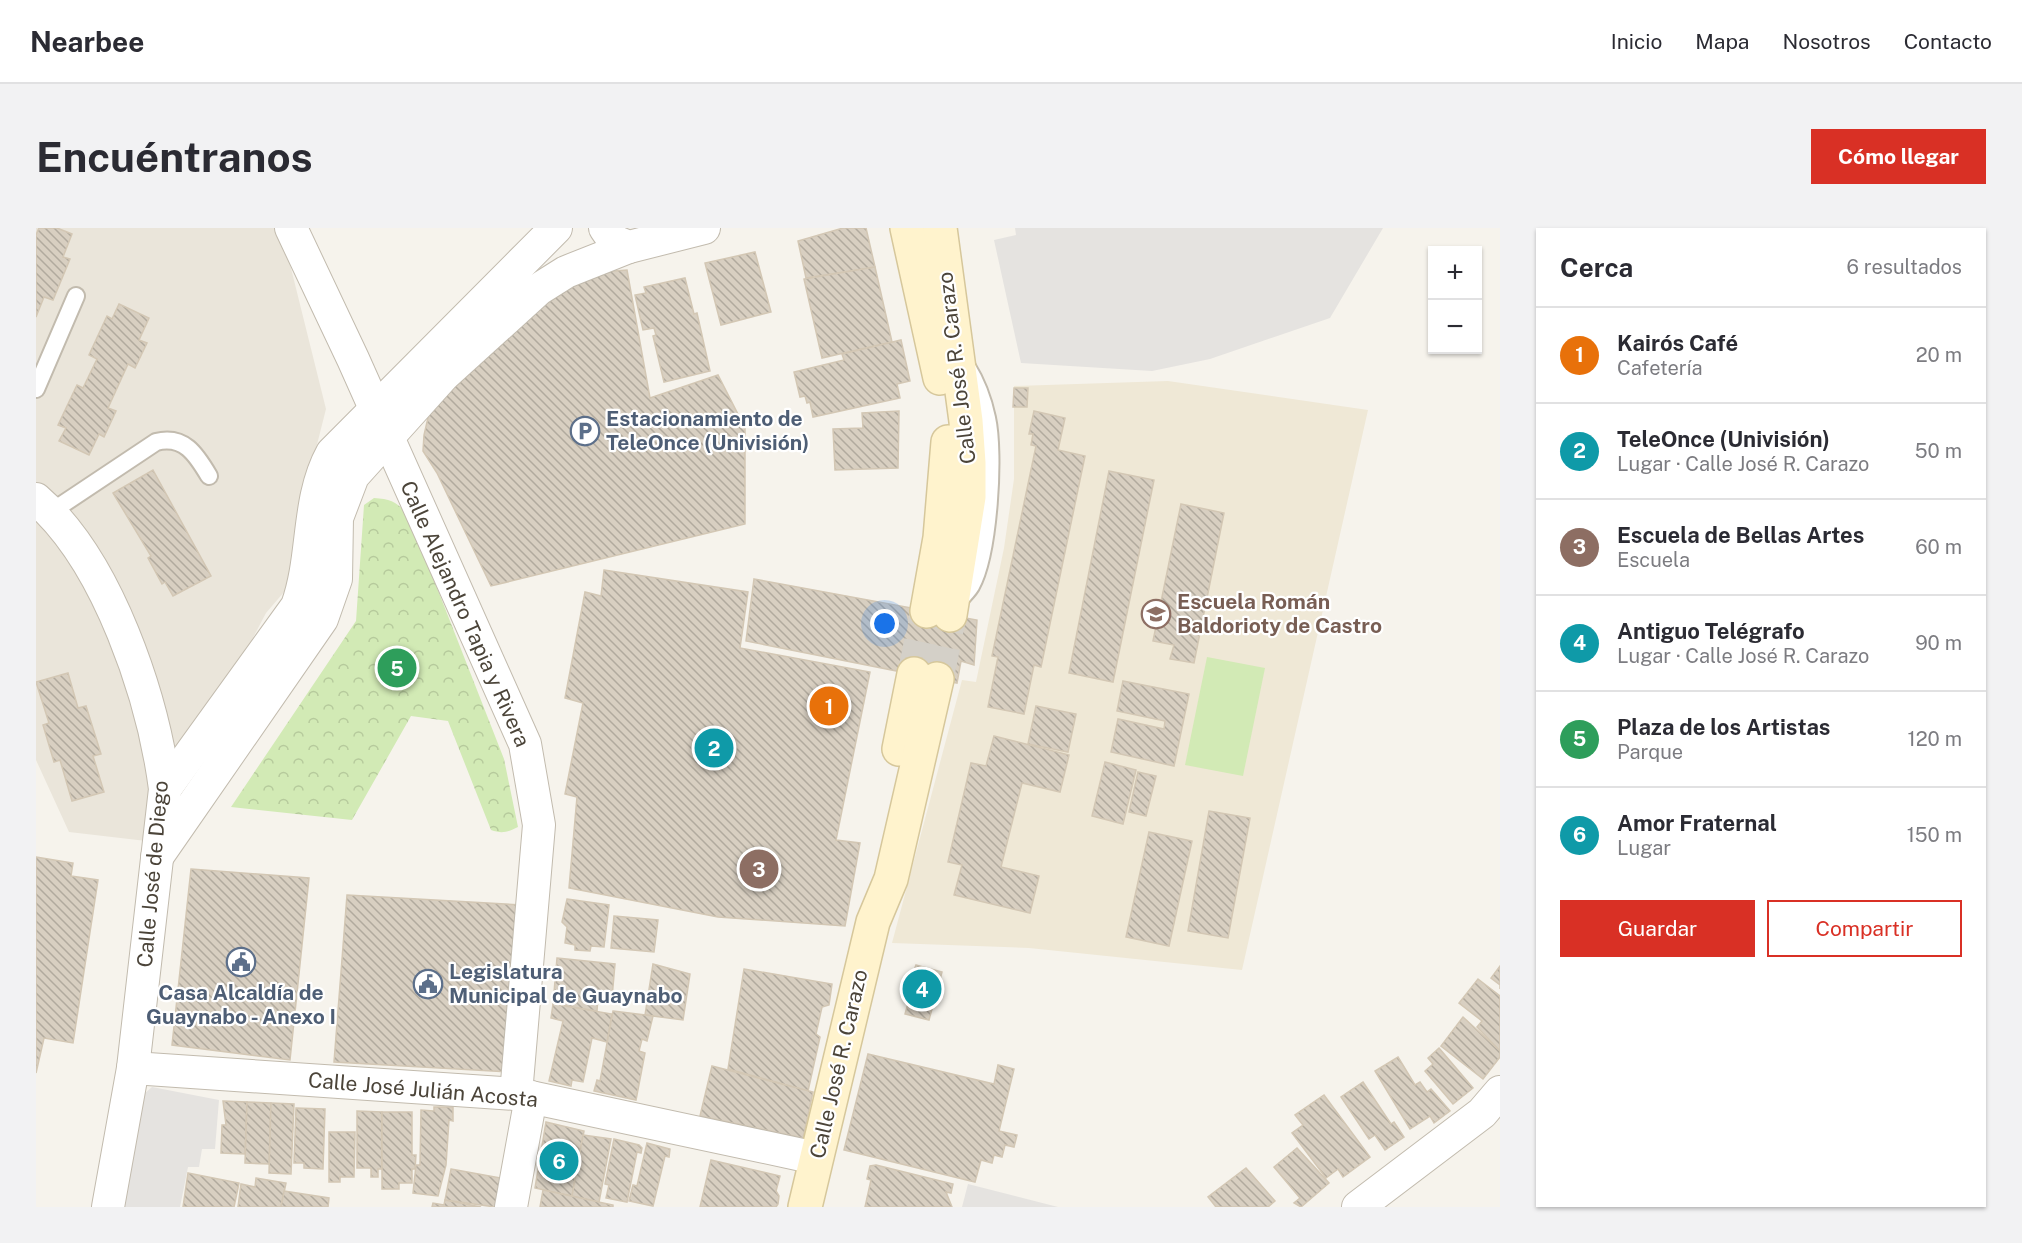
<!DOCTYPE html>
<html lang="es">
<meta charset="utf-8">
<style>
body{margin:0;font-family:"Public Sans",sans-serif;background:#f2f2f3;color:#2b2b33}
.controls{position:absolute;right:18px;top:18px;display:grid;overflow:hidden;border-radius:0px;box-shadow:0 2px 4px #0004}
.controls button{width:54px;height:54px;display:grid;place-items:center;padding:0;border:0;border-bottom:2px solid #e1e1e2;background:#fff;color:#2b2b33;font:30px sans-serif}
.you{position:absolute;left:849px;top:396px;width:21px;height:21px;margin:-15px;border:4px solid #fff;border-radius:50%;background:#1a73e8;box-shadow:0 0 0 9px #1a73e833}
.badge{display:grid;place-items:center;width:39px;height:39px;border-radius:50%;background:#d93025;color:#fff;font-size:20px;font-weight:700}
.pin{position:absolute;translate:-50% -50%;border:3px solid #fff;box-shadow:0 2px 6px #0006}
.list{margin:0;padding:0;list-style:none}
h2{display:flex;justify-content:space-between;align-items:center;height:78px;margin:0;padding:0 24px;font-size:26px}
h2 small{font-size:20px;font-weight:400;color:#7c7c81}
.list li{display:grid;grid-template-columns:39px 1fr auto;gap:18px;align-items:center;box-sizing:border-box;height:96px;padding:0 24px;border-top:2px solid #e1e1e2}
.list b{display:block;font-size:22px;white-space:nowrap}
.list p{margin:0;font-size:20px;white-space:nowrap;color:#7c7c81}
.list em{font-size:20px;font-style:normal;color:#7c7c81}
.actions{display:flex;gap:12px;padding:18px 24px}
.actions a{flex:1;padding:14px 0;border:2px solid #d93025;border-radius:0px;text-align:center;font-size:21px;color:#d93025}
.actions .main{background:#d93025;color:#fff}
.map{position:relative;flex:none;width:1464px;height:979px;overflow:hidden;border-radius:0px}
header{display:flex;align-items:center;gap:36px;box-sizing:border-box;height:84px;padding:0 30px;background:#fff;border-bottom:2px solid #e1e1e2}
header strong{font-size:28px}
nav{display:flex;gap:33px;margin-inline-start:auto;font-size:21px}
.intro{display:flex;align-items:center;justify-content:space-between;box-sizing:border-box;height:144px;padding:0 36px}
h1{margin:0;font-size:42px}
.button{padding:15px 27px;border-radius:0px;background:#d93025;color:#fff;font-size:21px;font-weight:700}
main{display:flex;gap:36px;padding:0 36px}
aside{flex:1;background:#fff;border-radius:0px;box-shadow:0 2px 4px #0004}
.map>svg:first-child{display:block}
.residential{fill:#eae5da}
.education{fill:#efe8d6}
.park{fill:url(#park-crowns)}
.pitch{fill:#d2eab5}
.parking{fill:#e5e3e0}
.building{fill:url(#building-back-hatch);stroke:#d3c7b4;stroke-width:1.5}
.lines{fill:none;stroke-linecap:round;stroke-linejoin:round}
.secondary-tunnel{stroke:#d4d0c8;stroke-width:33;stroke-dasharray:33 16;stroke-linecap:butt}
.lane-casing{stroke:#c2bbae;stroke-width:20}
.street-casing{stroke:#c2bbae;stroke-width:34}
.secondary-casing{stroke:#d6c79b;stroke-width:36}
.lane{stroke:#fff;stroke-width:16}
.street{stroke:#fff;stroke-width:32}
.secondary{stroke:#fff3cd;stroke-width:33}
.labels{text-anchor:middle;stroke-width:4.5;stroke-linejoin:round;paint-order:stroke}
.street-label{font-size:21px;fill:#4b4439;stroke:#fff}
.service-label{font-size:21px;font-weight:bold;fill:#4e5e75;stroke:#fff;text-anchor:start}
.education-label{font-size:21px;font-weight:bold;fill:#785e54;stroke:#fff;text-anchor:start}
</style>
<header>
<strong>Nearbee</strong>
<nav><a>Inicio</a><a>Mapa</a><a>Nosotros</a><a>Contacto</a></nav>
</header>
<div class="intro"><h1>Encuéntranos</h1><a class="button">Cómo llegar</a></div>
<main>
<div class="map">
<svg width="1464" height="979" viewBox="0 0 1464 979">
<defs>
<pattern id="park-crowns" width="20" height="18" patternUnits="userSpaceOnUse" patternTransform="scale(1.5)"><rect width="20" height="18" fill="#d2eab5"/><path d="M2 6a3 3 0 1 1 6 0M12 15a3 3 0 1 1 6 0" fill="none" stroke="#b6ca9c"/></pattern>
<pattern id="building-back-hatch" width="6" height="6" patternUnits="userSpaceOnUse" patternTransform="scale(1.5)"><rect width="6" height="6" fill="#d8cfc1"/><path d="M-1 5l2 2M0 0l6 6M5-1l2 2" fill="none" stroke="#b1aa9e"/></pattern>
</defs>
<rect width="100%" height="100%" fill="#f6f3ec"/>
<!-- residential -->
<path class="residential" d="M 0,0 L 245,0 L 290,181 L 270,260 L 260,350 L 230,385 L 201,440 L 147,562 L 136,616 L 33,604 L 0,532 Z"/>
<!-- education -->
<path class="education" d="M 1132,153 L 1332,182 L 1206,742 L 993,720 L 856,715 L 926,452 L 940,454 L 968,320 L 978,251 L 978,158 Z"/>
<!-- park -->
<path class="park" d="M 338,270 C 362,271 368,280 378,301 L 468,531 L 482,599 C 472,604 466,606 455,602 L 412,493 L 375,488 L 316,592 L 195,579 L 320,393 L 328,277 Z"/>
<!-- pitch -->
<path class="pitch" d="M 1171,429 L 1229,440 L 1207,548 L 1149,537 Z"/>
<!-- parking -->
<g class="parking">
<path d="M 979,0 L 1347,0 L 1294,90 L 1174,131 L 1116,143 L 985,135 L 958,12 L 980,7 Z"/>
<path d="M 116,859 L 183,872 L 179,921 L 166,921 L 163,939 L 152,939 L 144,979 L 88,979 L 107,867 Z"/>
<path d="M 932,956 L 1022,979 L 926,979 Z"/>
</g>
<!-- building -->
<g class="building">
<path d="M 3,0 L 21,0 L 36,6 L 27,29 L 34,31 L 17,72 L 8,69 L 0,89 L 0,7 Z"/>
<path d="M 807,0 L 830,0 L 839,39 L 770,50 L 762,13 Z"/>
<path d="M 719,24 L 735,84 L 685,97 L 669,35 Z"/>
<path d="M 839,39 L 856,114 L 786,130 L 768,51 Z"/>
<path d="M 591,42 L 614,170 L 682,147 L 709,200 L 709,296 L 455,358 L 401,245 L 387,223 L 388,207 L 397,168 L 510,58 L 565,44 Z"/>
<path d="M 649,50 L 658,86 L 661,85 L 674,143 L 628,154 L 617,108 L 620,107 L 618,100 L 607,102 L 599,67 L 610,65 L 608,59 Z"/>
<path d="M 83,76 L 113,90 L 103,112 L 111,115 L 99,140 L 92,136 L 72,180 L 80,183 L 68,209 L 63,206 L 53,227 L 23,213 L 30,200 L 22,197 L 41,157 L 47,160 L 61,131 L 53,127 L 71,88 L 76,91 Z"/>
<path d="M 865,112 L 874,153 L 861,156 L 864,170 L 777,189 L 774,174 L 771,175 L 769,168 L 764,169 L 758,144 L 808,132 L 806,126 Z"/>
<path d="M 978,160 L 992,160 L 991,179 L 977,179 Z"/>
<path d="M 863,183 L 862,240 L 799,242 L 797,201 L 827,200 L 826,185 Z"/>
<path d="M 998,183 L 1029,190 L 1022,222 L 1049,228 L 1005,439 L 998,437 L 988,486 L 952,479 L 962,429 L 956,428 L 1000,218 L 995,217 L 997,206 L 993,206 Z"/>
<path d="M 117,242 L 175,348 L 137,368 L 129,354 L 126,356 L 112,330 L 115,328 L 77,265 Z"/>
<path d="M 1073,243 L 1118,252 L 1077,454 L 1033,445 Z"/>
<path d="M 1145,276 L 1188,285 L 1158,435 L 1134,431 L 1138,417 L 1117,413 Z"/>
<path d="M 568,342 L 712,364 L 704,420 L 834,444 L 800,612 L 824,615 L 809,698 L 682,689 L 533,660 L 541,569 L 529,566 L 547,475 L 529,470 L 549,364 L 565,368 Z"/>
<path d="M 718,351 L 941,392 L 938,437 L 925,433 L 921,455 L 710,413 Z"/>
<path d="M 32,445 L 42,480 L 50,478 L 65,526 L 57,528 L 68,564 L 36,573 L 24,532 L 18,534 L 7,497 L 13,495 L 0,454 Z"/>
<path d="M 1087,453 L 1153,466 L 1138,538 L 1075,524 L 1082,491 L 1128,501 L 1129,493 L 1081,483 Z"/>
<path d="M 1000,478 L 1040,486 L 1032,524 L 992,516 Z"/>
<path d="M 958,508 L 1033,527 L 1024,564 L 986,555 L 965,639 L 1003,648 L 994,685 L 918,667 L 926,637 L 912,634 L 935,535 L 950,538 Z"/>
<path d="M 1069,534 L 1100,542 L 1087,596 L 1056,588 Z"/>
<path d="M 1102,544 L 1120,548 L 1110,588 L 1093,584 Z"/>
<path d="M 1173,583 L 1214,590 L 1192,710 L 1152,703 Z"/>
<path d="M 1113,604 L 1156,613 L 1133,718 L 1090,709 Z"/>
<path d="M 0,629 L 37,635 L 35,648 L 62,652 L 37,815 L 8,810 L 0,845 Z"/>
<path d="M 155,641 L 273,650 L 254,832 L 136,817 Z"/>
<path d="M 311,667 L 485,677 L 473,844 L 298,834 Z"/>
<path d="M 531,671 L 573,677 L 568,719 L 555,718 L 554,723 L 539,722 L 539,717 L 529,715 L 531,699 L 526,694 Z"/>
<path d="M 578,688 L 622,692 L 618,724 L 575,720 Z"/>
<path d="M 521,730 L 579,736 L 576,770 L 562,769 L 561,783 L 517,776 Z"/>
<path d="M 617,736 L 654,746 L 647,792 L 609,787 Z"/>
<path d="M 880,737 L 906,744 L 893,792 L 869,786 L 873,772 L 868,770 Z"/>
<path d="M 1464,738 L 1464,761 L 1464,757 L 1455,750 Z"/>
<path d="M 708,741 L 796,756 L 793,777 L 786,779 L 780,806 L 784,809 L 772,863 L 692,841 Z"/>
<path d="M 1442,751 L 1464,768 L 1464,823 L 1441,799 L 1446,793 L 1423,775 Z"/>
<path d="M 517,776 L 576,786 L 571,814 L 556,810 L 547,854 L 536,852 L 535,858 L 513,853 L 527,793 L 515,790 Z"/>
<path d="M 577,783 L 617,788 L 611,813 L 606,811 L 603,823 L 609,825 L 600,872 L 558,863 L 561,852 L 564,853 Z"/>
<path d="M 1427,789 L 1464,823 L 1464,829 L 1447,851 L 1405,818 Z"/>
<path d="M 1403,820 L 1437,860 L 1417,876 L 1389,843 L 1397,836 L 1392,830 Z"/>
<path d="M 832,826 L 958,856 L 962,837 L 978,841 L 963,903 L 981,907 L 978,919 L 969,917 L 966,929 L 958,927 L 956,935 L 945,932 L 939,954 L 808,922 Z"/>
<path d="M 1362,829 L 1379,857 L 1384,854 L 1391,864 L 1395,861 L 1414,883 L 1398,895 L 1394,888 L 1374,901 L 1339,843 Z"/>
<path d="M 676,838 L 777,864 L 767,910 L 664,888 Z"/>
<path d="M 1327,854 L 1355,896 L 1358,894 L 1368,909 L 1349,922 L 1339,907 L 1333,911 L 1305,869 Z"/>
<path d="M 1288,867 L 1334,929 L 1307,949 L 1302,941 L 1290,950 L 1256,905 L 1267,897 L 1259,887 Z"/>
<path d="M 187,873 L 211,874 L 209,926 L 185,925 L 186,897 L 190,897 Z"/>
<path d="M 211,874 L 235,875 L 233,936 L 209,935 Z"/>
<path d="M 235,875 L 258,876 L 255,946 L 233,945 Z"/>
<path d="M 398,879 L 417,879 L 417,893 L 413,892 L 410,937 L 402,968 L 377,965 L 380,937 L 384,937 L 385,882 L 398,883 Z"/>
<path d="M 260,880 L 289,881 L 287,941 L 268,940 L 268,935 L 258,935 Z"/>
<path d="M 321,883 L 346,884 L 346,941 L 342,941 L 342,949 L 335,949 L 335,940 L 321,940 Z"/>
<path d="M 346,884 L 376,884 L 376,927 L 380,927 L 379,941 L 376,941 L 376,955 L 363,955 L 363,961 L 346,961 Z"/>
<path d="M 510,894 L 548,903 L 536,968 L 499,960 Z"/>
<path d="M 293,904 L 319,904 L 318,949 L 304,949 L 304,954 L 293,954 Z"/>
<path d="M 547,907 L 575,911 L 563,974 L 536,968 Z"/>
<path d="M 578,911 L 603,917 L 606,920 L 605,925 L 601,924 L 591,974 L 570,970 L 573,957 L 569,956 Z"/>
<path d="M 611,915 L 634,921 L 633,929 L 629,928 L 617,978 L 593,973 L 597,957 L 601,958 Z"/>
<path d="M 1261,920 L 1293,955 L 1265,979 L 1258,975 L 1264,970 L 1238,939 Z"/>
<path d="M 675,932 L 744,948 L 740,963 L 743,968 L 742,976 L 740,979 L 664,979 Z"/>
<path d="M 840,937 L 917,956 L 915,965 L 910,964 L 916,979 L 829,979 L 835,952 L 831,951 L 834,938 Z"/>
<path d="M 1210,940 L 1239,973 L 1232,979 L 1180,979 L 1172,969 Z"/>
<path d="M 415,941 L 465,950 L 459,979 L 409,972 Z"/>
<path d="M 152,945 L 203,955 L 198,979 L 147,979 Z"/>
<path d="M 220,950 L 250,955 L 245,979 L 202,979 L 205,956 L 219,959 Z"/>
<path d="M 507,962 L 577,977 L 577,979 L 504,979 Z"/>
<path d="M 248,963 L 293,970 L 292,979 L 245,979 Z"/>
<path d="M 409,972 L 445,979 L 396,979 L 397,975 L 408,977 Z"/>
</g>
<g class="lines">
<!-- secondary-tunnel -->
<g class="secondary-tunnel">
<path d="M 878,446 L 891,383"/>
<path d="M 901,451 L 914,387"/>
</g>
<!-- lane casing -->
<g class="lane-casing">
<g id="lane">
<path d="M 0,161 L 40,68"/>
<path d="M 15,284 L 120,214 C 148,207 160,226 173,248"/>
<path d="M 923,372 C 927,368 932,363 935,358 C 953,326 959,226 951,190 C 947,171 941,155 931,139"/>
</g>
</g>
<!-- street casing -->
<g class="street-casing">
<g id="street">
<path d="M 255,0 L 317,131 L 489,516 L 503,597 L 480,866"/>
<path d="M 569,0 L 578,13 L 593,19 L 668,0"/>
<path d="M 0,271 C 72,333 117,469 129,561 L 97,840 L 72,979"/>
<path d="M 129,561 L 261,378 C 279,328 270,272 296,225 L 520,0"/>
<path d="M 121,629 L 286,391 L 300,351 L 301,290 L 317,248 L 407,148 L 503,61 L 530,44 L 593,19"/>
<path d="M 97,840 L 480,866 L 780,930"/>
<path d="M 475,979 L 495,869"/>
<path d="M 1322,979 L 1446,885 L 1464,864"/>
</g>
</g>
<!-- secondary casing -->
<g class="secondary-casing">
<g id="secondary">
<path d="M 871,0 L 904,150"/>
<path d="M 904,0 L 930,193 L 933,235 L 933,269 L 914,387"/>
<path d="M 891,383 L 904,310 L 912,214"/>
<path d="M 863,521 L 878,446"/>
<path d="M 769,979 L 837,694 L 855,651 L 901,451"/>
</g>
</g>
<!-- lane -->
<use href="#lane" class="lane"/>
<!-- street -->
<use href="#street" class="street"/>
<!-- secondary -->
<use href="#secondary" class="secondary"/>
</g>
<!-- icons -->
<defs>
<g id="parking-ring" transform="scale(1.5)"><circle r="9.5" fill="#fff" stroke="#5c6f8a" stroke-width="1.5"/><path d="M-3.5-5.5H1a3.5 3.5 0 0 1 0 7H-1V5.5H-3.5ZM-1-3.4V-.6H.8a1.4 1.4 0 0 0 0-2.8Z" fill="#5c6f8a"/></g>
<g id="school-ring" transform="scale(1.5)"><circle r="9.5" fill="#fff" stroke="#8d6e63" stroke-width="1.5"/><path d="M0-5L7-2L0 1L-7-2ZM-4 1L0 2.5L4 1V4Q0 6-4 4Z" fill="#8d6e63"/></g>
<g id="civic-ring" transform="scale(1.5)"><circle r="9.5" fill="#fff" stroke="#5c6f8a" stroke-width="1.5"/><path d="M-.6-6.5H3V-4.5H.6V-3L4-1V1h2V6H-6V1h2V-1L-.6-3ZM-1.2 2.5V6h2.4V2.5Z" fill="#5c6f8a"/></g>
</defs>
<g fill-rule="evenodd">
<use href="#parking-ring" x="549" y="203"/>
<use href="#school-ring" x="1120" y="386"/>
<use href="#civic-ring" x="205" y="734"/>
<use href="#civic-ring" x="392" y="756"/>
</g>
<g class="labels">
<!-- street labels -->
<g class="street-label">
<text transform="translate(921 140) rotate(-97)" y="7">Calle José R. Carazo</text>
<text transform="translate(429 386) rotate(66)" y="7">Calle Alejandro Tapia y Rivera</text>
<text transform="translate(117 646) rotate(-85)" y="7">Calle José de Diego</text>
<text transform="translate(803 836) rotate(-77)" y="7">Calle José R. Carazo</text>
<text transform="translate(387 862) rotate(5)" y="7">Calle José Julián Acosta</text>
</g>
<!-- service labels -->
<g class="service-label">
<text x="570" y="198">Estacionamiento de<tspan x="570" dy="24">TeleOnce (Univisión)</tspan></text>
<text x="413" y="751">Legislatura<tspan x="413" dy="24">Municipal de Guaynabo</tspan></text>
<text x="205" y="772" text-anchor="middle">Casa Alcaldía de<tspan x="205" dy="24">Guaynabo - Anexo I</tspan></text>
</g>
<!-- education labels -->
<g class="education-label">
<text x="1141" y="381">Escuela Román<tspan x="1141" dy="24">Baldorioty de Castro</tspan></text>
</g>
</g>
</svg>
<div class="controls">
<button>+</button>
<button>−</button>
</div>
<div class="you"></div>
<div class="pin badge" style="left:793px;top:478px;background:#e8710a">1</div>
<div class="pin badge" style="left:678px;top:520px;background:#0f9aa8">2</div>
<div class="pin badge" style="left:723px;top:641px;background:#8d6e63">3</div>
<div class="pin badge" style="left:886px;top:761px;background:#0f9aa8">4</div>
<div class="pin badge" style="left:361px;top:440px;background:#2e9e5b">5</div>
<div class="pin badge" style="left:523px;top:933px;background:#0f9aa8">6</div>
</div>
<aside>
<h2>Cerca<small>6 resultados</small></h2>
<ul class="list">
<li><span class="badge" style="background:#e8710a">1</span><div><b>Kairós Café</b><p>Cafetería</p></div><em>20 m</em></li>
<li><span class="badge" style="background:#0f9aa8">2</span><div><b>TeleOnce (Univisión)</b><p>Lugar · Calle José R. Carazo</p></div><em>50 m</em></li>
<li><span class="badge" style="background:#8d6e63">3</span><div><b>Escuela de Bellas Artes</b><p>Escuela</p></div><em>60 m</em></li>
<li><span class="badge" style="background:#0f9aa8">4</span><div><b>Antiguo Telégrafo</b><p>Lugar · Calle José R. Carazo</p></div><em>90 m</em></li>
<li><span class="badge" style="background:#2e9e5b">5</span><div><b>Plaza de los Artistas</b><p>Parque</p></div><em>120 m</em></li>
<li><span class="badge" style="background:#0f9aa8">6</span><div><b>Amor Fraternal</b><p>Lugar</p></div><em>150 m</em></li>
</ul>
<div class="actions"><a class="main">Guardar</a><a>Compartir</a></div>
</aside>
</main>
